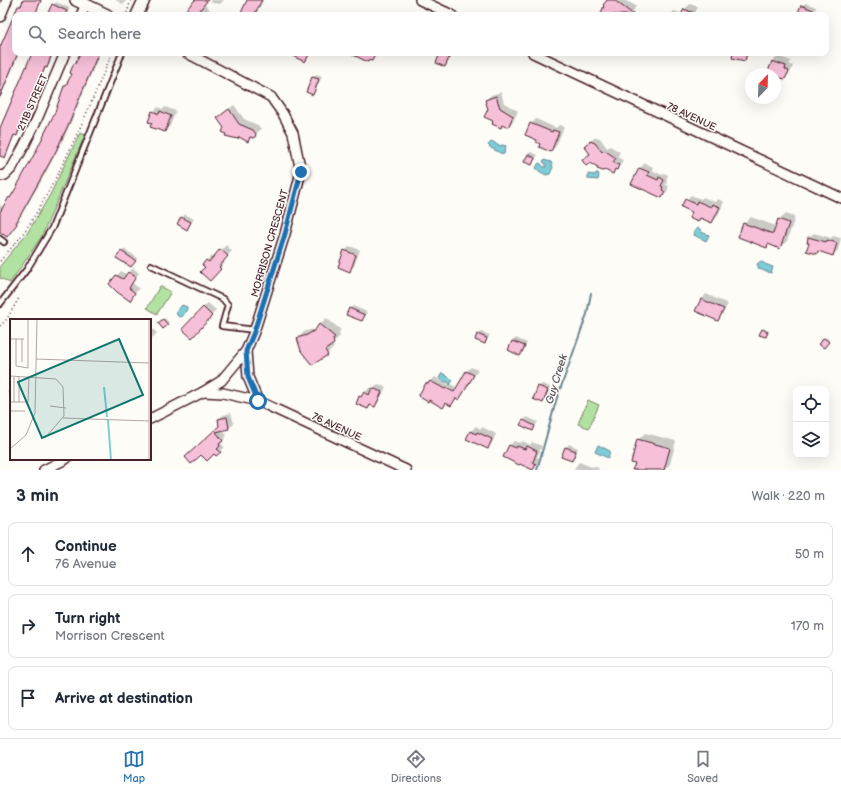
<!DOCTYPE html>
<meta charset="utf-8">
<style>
body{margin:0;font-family:"Balsamiq Sans",sans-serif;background:#f6f6f7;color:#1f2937}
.controls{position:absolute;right:12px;bottom:12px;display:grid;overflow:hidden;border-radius:8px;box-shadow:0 4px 16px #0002}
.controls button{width:36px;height:36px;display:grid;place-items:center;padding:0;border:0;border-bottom:1px solid #e0e1e3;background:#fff;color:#1f2937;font:20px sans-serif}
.compass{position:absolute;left:745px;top:68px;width:36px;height:36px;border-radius:50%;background:#fff;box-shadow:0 4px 16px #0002;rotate:23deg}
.stop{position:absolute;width:12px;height:12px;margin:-9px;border:3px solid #1f6fb2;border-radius:50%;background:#fff}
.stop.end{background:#1f6fb2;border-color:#fff;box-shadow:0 1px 4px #0008}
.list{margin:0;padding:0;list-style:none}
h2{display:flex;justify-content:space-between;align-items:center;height:52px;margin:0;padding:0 16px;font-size:17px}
h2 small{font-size:13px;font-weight:400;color:#747a83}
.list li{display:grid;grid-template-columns:26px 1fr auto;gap:12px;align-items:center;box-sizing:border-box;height:64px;margin:0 8px 8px;padding:0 8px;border:1px solid #e0e1e3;border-radius:8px}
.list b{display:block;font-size:15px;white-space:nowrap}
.list p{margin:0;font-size:13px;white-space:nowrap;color:#747a83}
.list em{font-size:13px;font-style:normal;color:#747a83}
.icon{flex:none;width:22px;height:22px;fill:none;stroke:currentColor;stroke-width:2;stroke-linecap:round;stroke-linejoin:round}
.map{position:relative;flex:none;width:841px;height:470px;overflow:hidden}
.search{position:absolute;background:#fff;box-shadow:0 4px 16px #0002;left:12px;right:12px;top:12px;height:44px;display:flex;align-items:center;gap:10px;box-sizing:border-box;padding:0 14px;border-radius:8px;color:#747a83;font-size:15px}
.sheet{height:268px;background:#fff}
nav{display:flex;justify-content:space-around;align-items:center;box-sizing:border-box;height:56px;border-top:1px solid #e0e1e3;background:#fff;font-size:11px;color:#747a83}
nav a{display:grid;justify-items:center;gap:2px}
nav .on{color:#1f6fb2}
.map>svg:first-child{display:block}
.green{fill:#b1e2a2;stroke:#7e8066}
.water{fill:#7dcdd7;stroke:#698792}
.shadow{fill:#0003}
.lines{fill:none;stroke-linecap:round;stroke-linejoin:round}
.stream{stroke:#698792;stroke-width:2}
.building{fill:#f7c0d9;stroke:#4a1f2b}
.service-casing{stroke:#4a1f2b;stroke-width:8}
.minor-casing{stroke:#4a1f2b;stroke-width:12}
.tertiary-casing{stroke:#4a1f2b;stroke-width:14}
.path{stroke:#4a1f2b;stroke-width:1.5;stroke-dasharray:1 3;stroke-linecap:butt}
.service{stroke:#fdfcf7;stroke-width:4.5}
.minor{stroke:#fdfcf7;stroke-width:9}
.tertiary{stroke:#fdfcf7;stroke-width:11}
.route{stroke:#1f6fb2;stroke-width:5}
.labels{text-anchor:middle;stroke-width:3;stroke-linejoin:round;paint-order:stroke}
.street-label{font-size:10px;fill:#4a1f2b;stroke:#fdfcf7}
.water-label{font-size:11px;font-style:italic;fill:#59535f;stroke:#fdfcf7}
.inset-river{fill:none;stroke:#7dcdd7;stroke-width:2}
.inset-road{fill:none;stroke:#b5a4a5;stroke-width:1}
.view{fill:#0f766e;fill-opacity:0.15;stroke:#0f766e;stroke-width:2}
.inset-edge{fill:none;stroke:#4a1f2b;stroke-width:2}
</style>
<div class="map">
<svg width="841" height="470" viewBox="0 0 841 470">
<rect width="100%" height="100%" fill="#fdfcf7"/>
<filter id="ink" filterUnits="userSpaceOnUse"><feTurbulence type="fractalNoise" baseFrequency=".025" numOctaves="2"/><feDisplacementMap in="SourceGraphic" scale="8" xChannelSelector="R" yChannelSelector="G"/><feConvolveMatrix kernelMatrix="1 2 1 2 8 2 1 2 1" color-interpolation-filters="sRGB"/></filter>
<g filter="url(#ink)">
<!-- green -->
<g class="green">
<path d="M 80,133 L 85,135 L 42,236 L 10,283 L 0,278 L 0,266 L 28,232 L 50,195 Z"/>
<path d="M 160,286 L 171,292 L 157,314 L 147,308 Z"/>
<path d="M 588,400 L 599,405 L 589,428 L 578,424 Z"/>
</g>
<!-- water -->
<g class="water">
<path d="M 492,141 L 499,146 L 502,145 L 506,146 L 504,154 L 502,154 L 491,148 L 488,145 Z"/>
<path d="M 544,160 L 551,162 L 553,167 L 550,174 L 546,175 L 539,171 L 536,168 L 538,164 L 540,163 L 544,167 L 546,167 L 546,164 L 543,162 Z"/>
<path d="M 596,173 L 598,173 L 599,176 L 598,180 L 588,179 L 588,174 L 595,175 Z"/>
<path d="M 698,228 L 700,229 L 701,232 L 709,235 L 706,241 L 694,235 L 694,231 Z"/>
<path d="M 761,261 L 765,264 L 773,267 L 771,273 L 759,269 L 757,264 Z"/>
<path d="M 182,305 L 187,307 L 187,309 L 183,316 L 179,317 L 177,315 L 176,312 Z"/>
<path d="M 442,373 L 453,380 L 450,385 L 448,382 L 445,382 L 439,378 Z"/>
<path d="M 598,445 L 610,451 L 608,458 L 595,452 Z"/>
</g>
<!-- shadow -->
<g class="shadow">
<path d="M 24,0 L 42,0 L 35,15 L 15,15 L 19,6 Z"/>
<path d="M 115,0 L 127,0 L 123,4 Z"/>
<path d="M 197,0 L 208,0 L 204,4 L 213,13 L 211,15 L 189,15 Z"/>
<path d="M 210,0 L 224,0 L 220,4 L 212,3 Z"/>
<path d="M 248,0 L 263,0 L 256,15 L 241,15 Z"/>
<path d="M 609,0 L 624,0 L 636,6 L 631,15 L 601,15 Z"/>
<path d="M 56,2 L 70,8 L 66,15 L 49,15 L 53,5 Z"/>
<path d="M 805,3 L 816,7 L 813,15 L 798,15 L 802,6 Z"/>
<path d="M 690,4 L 698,7 L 694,15 L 666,15 L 668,13 L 671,14 L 674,11 L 683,14 L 685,9 Z"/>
<path d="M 15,16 L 15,53 L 19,53 L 0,99 L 0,53 Z"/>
<path d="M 33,53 L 53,53 L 50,64 L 46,67 L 42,77 L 44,78 L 43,82 L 40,84 L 28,114 L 25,116 L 20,132 L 16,135 L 15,134 L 7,154 L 4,157 L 0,155 L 0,130 Z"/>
<path d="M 81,53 L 100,53 L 65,136 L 42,180 L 19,219 L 20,220 L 11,232 L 0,231 L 0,205 L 4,208 L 24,177 L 43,139 L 63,94 L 65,86 L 69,82 L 75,64 L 78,61 Z"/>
<path d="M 441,53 L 454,53 L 449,61 L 445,66 Z"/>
<path d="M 734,53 L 750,53 L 744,60 Z"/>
<path d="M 778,56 L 791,61 L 789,64 L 793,66 L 790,73 L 785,78 L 769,73 L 773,61 Z"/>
<path d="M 316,74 L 322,76 L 316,90 L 313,93 L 307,91 L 313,77 Z"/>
<path d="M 501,92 L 504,103 L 518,111 L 513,122 L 508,126 L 503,124 L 501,127 L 489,109 L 486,100 L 491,95 Z"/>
<path d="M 234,105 L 244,119 L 258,125 L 261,129 L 253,137 L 251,137 L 248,140 L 240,137 L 238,138 L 225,128 L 224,113 Z"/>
<path d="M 158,107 L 163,109 L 165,107 L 176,111 L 170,126 L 165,131 L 153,123 L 153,112 Z"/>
<path d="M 536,119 L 556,128 L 559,125 L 564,127 L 556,146 L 551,151 L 539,140 L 531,124 Z"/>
<path d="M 596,137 L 600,138 L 607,148 L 610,146 L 620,152 L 617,157 L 623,160 L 621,164 L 613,172 L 583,160 L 590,153 L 590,141 Z"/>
<path d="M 531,152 L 538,155 L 532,164 L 528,155 Z"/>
<path d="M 645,163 L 653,167 L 652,170 L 662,175 L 664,173 L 668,175 L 666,181 L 667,182 L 666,185 L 669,186 L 667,192 L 662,197 L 633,183 L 640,168 Z"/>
<path d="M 691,195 L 701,199 L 703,197 L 715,202 L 718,199 L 724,202 L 717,217 L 712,222 L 702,217 L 698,221 L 686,200 Z"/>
<path d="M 786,213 L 795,217 L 787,241 L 780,247 L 770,244 L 767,246 L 744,224 L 751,217 L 776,226 L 779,220 Z"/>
<path d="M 185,214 L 194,219 L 187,229 L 179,224 Z"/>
<path d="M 814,233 L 831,238 L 833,236 L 841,238 L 838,250 L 833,255 L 819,251 L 817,253 L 810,243 L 809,237 Z"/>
<path d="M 226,245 L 232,251 L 223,261 L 225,263 L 214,275 L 203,264 L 212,256 L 214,258 Z"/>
<path d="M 350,246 L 360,250 L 354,266 L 349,271 L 345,251 Z"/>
<path d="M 124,249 L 138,258 L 133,264 L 122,252 Z"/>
<path d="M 133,268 L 139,273 L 132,283 L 139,288 L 130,299 L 110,284 L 121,271 L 127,275 Z"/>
<path d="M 706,294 L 728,304 L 722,315 L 718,320 L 696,310 L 702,299 Z"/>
<path d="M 208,303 L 216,310 L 197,332 L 203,308 Z"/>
<path d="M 353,306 L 367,312 L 362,320 L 349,309 Z"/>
<path d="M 165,318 L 169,323 L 163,327 L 160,323 Z"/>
<path d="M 326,318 L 341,330 L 339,332 L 340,336 L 332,344 L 334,347 L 327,354 L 298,338 L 305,331 L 315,329 L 319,326 Z"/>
<path d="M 150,326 L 157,333 L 151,339 L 152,340 L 150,342 Z"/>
<path d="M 764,328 L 769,331 L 767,335 L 763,330 Z"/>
<path d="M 481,332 L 490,335 L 485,343 L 478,335 Z"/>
<path d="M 826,337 L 829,340 L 824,347 L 820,344 Z"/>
<path d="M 516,338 L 527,343 L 523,352 L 520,355 L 509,350 L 513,341 Z"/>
<path d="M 471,367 L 478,370 L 463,394 L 459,399 L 457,397 L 451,405 L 447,403 L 443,407 L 427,384 L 435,377 L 449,385 L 451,384 L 457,388 L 467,371 Z"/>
<path d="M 378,384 L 386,387 L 379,401 L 375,406 L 372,404 L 368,408 L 357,403 L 360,397 L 369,388 L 373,389 Z"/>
<path d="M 542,384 L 550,387 L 546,399 L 543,402 L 539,387 Z"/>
<path d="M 11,389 L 11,396 L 7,392 Z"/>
<path d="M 231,413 L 234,424 L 229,428 L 222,430 L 227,435 L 221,444 L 225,447 L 216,455 L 214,452 L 201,453 L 220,426 L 219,419 L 223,415 Z"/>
<path d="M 527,417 L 538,422 L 532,430 L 524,420 Z"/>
<path d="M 476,426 L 481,429 L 482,427 L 496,434 L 492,443 L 487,448 L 467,438 L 471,431 Z"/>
<path d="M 645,433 L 676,441 L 670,464 L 664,470 L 662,470 L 638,440 Z"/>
<path d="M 514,441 L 520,443 L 523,441 L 530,445 L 532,442 L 542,446 L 537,457 L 540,459 L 538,464 L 533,469 L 509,446 Z"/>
<path d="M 569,444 L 578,448 L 575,457 L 572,460 L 566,447 Z"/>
<path d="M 579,462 L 592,467 L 593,466 L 599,468 L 598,470 L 573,470 Z"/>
</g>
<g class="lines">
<!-- stream -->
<path class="stream" d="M 537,470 L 556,401 L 587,314 L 591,293"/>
</g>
<!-- building -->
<g class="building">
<path d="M 23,0 L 41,0 L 35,15 L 15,15 L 15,53 L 18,53 L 0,97 L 0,47 L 18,6 L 21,6 Z"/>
<path d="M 195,0 L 208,0 L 198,12 L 202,15 L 187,15 L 184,12 Z"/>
<path d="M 247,0 L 262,0 L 254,15 L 240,15 Z"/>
<path d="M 607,0 L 614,0 L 634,15 L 600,15 L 604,6 L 603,5 Z"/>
<path d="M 52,4 L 67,11 L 65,15 L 47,15 Z"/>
<path d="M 801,5 L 813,10 L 811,15 L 797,15 Z"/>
<path d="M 684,9 L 699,15 L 681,15 Z"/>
<path d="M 32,53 L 52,53 L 47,68 L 45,67 L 40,80 L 42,81 L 40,86 L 38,86 L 25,118 L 23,117 L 17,136 L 14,135 L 5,158 L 0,156 L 0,128 Z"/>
<path d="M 80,53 L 95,53 L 98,54 L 70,121 L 55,153 L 16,223 L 17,224 L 7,237 L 0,232 L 0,212 L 9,197 L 10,198 L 16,188 L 36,151 L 55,112 L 64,86 L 66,86 L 68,81 L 72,74 L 70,73 L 74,63 L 75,64 Z"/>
<path d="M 286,53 L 310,53 L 305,62 Z"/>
<path d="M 349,53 L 376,53 L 372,61 L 369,60 L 368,62 Z"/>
<path d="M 440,53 L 451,53 L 445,67 L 436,63 Z"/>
<path d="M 733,53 L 747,53 L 745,61 L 732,58 Z"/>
<path d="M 772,61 L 786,66 L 785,69 L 789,71 L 785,79 L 775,77 L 775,74 L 767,74 Z"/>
<path d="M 312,77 L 319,79 L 313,95 L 306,92 Z"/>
<path d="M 496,96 L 500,108 L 513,116 L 508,128 L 502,125 L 501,128 L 492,124 L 493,121 L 484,117 L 488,109 L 485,100 Z"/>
<path d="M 229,109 L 239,124 L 253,130 L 256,134 L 255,137 L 253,138 L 250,137 L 248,142 L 239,137 L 238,139 L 225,136 L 226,134 L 222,132 L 224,128 L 217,118 Z"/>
<path d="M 152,111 L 159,114 L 160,111 L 171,116 L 165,132 L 150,127 L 152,123 L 148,122 Z"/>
<path d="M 530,123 L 552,132 L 553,130 L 559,132 L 551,152 L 539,147 L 540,144 L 536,142 L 537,140 L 525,135 Z"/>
<path d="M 590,141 L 595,143 L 602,152 L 604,150 L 616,158 L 613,162 L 619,165 L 617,170 L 615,169 L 613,174 L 605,170 L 603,171 L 597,169 L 598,167 L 590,163 L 586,166 L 582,160 L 590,154 L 584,146 Z"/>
<path d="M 528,154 L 535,158 L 532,165 L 524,162 Z"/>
<path d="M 639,168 L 649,172 L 647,175 L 658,180 L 659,177 L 664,180 L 661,186 L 663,187 L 662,190 L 665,192 L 662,198 L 631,184 Z"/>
<path d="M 685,199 L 696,204 L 697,201 L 711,207 L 712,204 L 720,207 L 712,223 L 700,218 L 698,222 L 689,218 L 692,212 L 681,207 Z"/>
<path d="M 181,217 L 191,222 L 187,230 L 177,224 Z"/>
<path d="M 778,219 L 789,223 L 780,249 L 768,244 L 767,248 L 738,237 L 743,223 L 773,234 Z"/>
<path d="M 808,237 L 826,242 L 827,240 L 837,243 L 833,256 L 818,251 L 817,254 L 806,251 L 809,243 L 807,243 Z"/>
<path d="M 220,249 L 228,256 L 219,267 L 221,269 L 210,281 L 200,272 L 205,267 L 202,265 L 206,260 L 209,262 Z"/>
<path d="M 344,250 L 356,255 L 350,272 L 338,267 Z"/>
<path d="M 121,251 L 136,261 L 131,267 L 116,258 Z"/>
<path d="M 128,272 L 136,277 L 129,288 L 135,293 L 130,301 L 117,292 L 109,284 L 116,275 L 123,279 Z"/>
<path d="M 701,299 L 724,309 L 718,321 L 695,311 Z"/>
<path d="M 203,307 L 212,316 L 192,338 L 182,329 Z"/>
<path d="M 349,308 L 365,315 L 362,321 L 346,315 Z"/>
<path d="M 163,319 L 168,325 L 163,329 L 158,323 Z"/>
<path d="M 319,324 L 335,337 L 333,339 L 334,344 L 325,350 L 328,355 L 312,365 L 301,351 L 297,338 L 307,335 L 315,330 Z"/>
<path d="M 762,329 L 768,332 L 766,337 L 759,335 Z"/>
<path d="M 477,334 L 487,338 L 485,344 L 475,340 Z"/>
<path d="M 824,338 L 829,342 L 824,348 L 818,344 Z"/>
<path d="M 512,341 L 525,346 L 520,356 L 508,350 Z"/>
<path d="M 466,371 L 474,375 L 459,400 L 456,398 L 451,406 L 446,403 L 443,408 L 429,400 L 428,402 L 418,396 L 426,383 L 428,384 L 430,381 L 445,389 L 446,388 L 454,392 Z"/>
<path d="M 538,386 L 548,390 L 543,403 L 533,399 Z"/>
<path d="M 372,388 L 382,392 L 375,407 L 370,405 L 368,409 L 356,404 L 359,396 L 361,397 L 364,392 L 369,395 Z"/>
<path d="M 227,417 L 229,429 L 216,432 L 223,441 L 219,444 L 220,446 L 217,449 L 221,452 L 216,456 L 214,454 L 207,461 L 201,455 L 191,464 L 185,457 L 219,426 L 218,419 Z"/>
<path d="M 523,420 L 535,426 L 533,431 L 520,425 Z"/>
<path d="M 470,431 L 476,434 L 477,432 L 492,439 L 488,449 L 466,439 Z"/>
<path d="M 637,439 L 670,448 L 664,470 L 632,470 L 635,464 L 631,463 Z"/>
<path d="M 509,445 L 516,448 L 517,446 L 525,449 L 527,446 L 537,451 L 533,462 L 536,464 L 533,470 L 520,464 L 519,465 L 503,457 Z"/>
<path d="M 565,447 L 576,451 L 572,461 L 561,457 Z"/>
</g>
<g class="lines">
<!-- service casing -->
<g class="service-casing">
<g id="service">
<path d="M 0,239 L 4,242"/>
<path d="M 151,265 L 223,299 L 228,305 L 222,326 L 255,330"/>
<path d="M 0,304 L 27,269 L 52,228 L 122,53"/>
</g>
</g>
<!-- minor casing -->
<g class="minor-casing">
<g id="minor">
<path d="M 420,0 L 452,15"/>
<path d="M 81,15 L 86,5"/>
<path d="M 0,17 L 7,0"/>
<path d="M 533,53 L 841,198"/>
<path d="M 0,176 L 5,175 L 12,168 L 24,146 L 38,117 L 65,53"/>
<path d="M 246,351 L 248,377 L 258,401"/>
<path d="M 203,392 L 223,393 L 258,401 L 406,470"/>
<path d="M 150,419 L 203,392 L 221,381 L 246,351 L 254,332 L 285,234 L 301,172 L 293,133 L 283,114 L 271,97 L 187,53"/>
<path d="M 44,470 L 66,459"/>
</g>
</g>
<!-- tertiary casing -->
<g class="tertiary-casing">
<g id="tertiary">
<path d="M 76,0 L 107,15"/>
<path d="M 137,15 L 144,0"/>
</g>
</g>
<!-- path -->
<g class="path">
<path d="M 127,13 L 131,0"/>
<path d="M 0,261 C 9,250 19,240 27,228 C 61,175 88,111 112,53"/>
<path d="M 0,326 L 7,319 L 19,298"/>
</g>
<!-- service -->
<use href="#service" class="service"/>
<!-- minor -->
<use href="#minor" class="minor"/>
<!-- tertiary -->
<use href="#tertiary" class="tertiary"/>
</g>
</g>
<g class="lines" filter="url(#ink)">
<!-- route -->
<path class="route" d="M 258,401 L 248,377 L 246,351 L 254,332 L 285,234 L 301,172"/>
</g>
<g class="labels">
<!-- street labels -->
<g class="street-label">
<text transform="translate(32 102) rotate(-66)" y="4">211B STREET</text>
<text transform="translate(692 116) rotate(25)" y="4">78 AVENUE</text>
<text transform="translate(269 243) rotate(-74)" y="4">MORRISON CRESCENT</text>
<text transform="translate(337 426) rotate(25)" y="4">76 AVENUE</text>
</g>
<!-- water labels -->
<g class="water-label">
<text transform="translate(556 379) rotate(-73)" y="4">Guy Creek</text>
</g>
</g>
<!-- overview -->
<g transform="translate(10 319)">
<rect width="141" height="141" fill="#fdfcf7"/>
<path class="inset-river" d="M 94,68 L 97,98M 98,101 L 101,141"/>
<path class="inset-road" d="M 0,20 L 14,20M 6,20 L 6,47 L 18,49 L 18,0M 12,20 L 12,43M 26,40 L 139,44M 0,57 L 46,60 L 53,68 L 54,97 L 35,119M 4,58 L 4,83M 9,58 L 9,83M 0,83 L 18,83 L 19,59M 40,87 L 56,89M 0,92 L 15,92M 53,99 L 139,102M 0,130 L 16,116 L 25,94 L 27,0M 139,141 L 139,0"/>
<path class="view" d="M 109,20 L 133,76 L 32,119 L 8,63 Z"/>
<rect width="141" height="141" class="inset-edge"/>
</g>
</svg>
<div class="controls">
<button><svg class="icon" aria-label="locate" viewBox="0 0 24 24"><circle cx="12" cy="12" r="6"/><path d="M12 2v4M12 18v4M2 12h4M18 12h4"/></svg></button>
<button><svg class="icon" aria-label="layers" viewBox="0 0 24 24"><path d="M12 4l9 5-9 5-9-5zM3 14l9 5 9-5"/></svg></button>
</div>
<svg class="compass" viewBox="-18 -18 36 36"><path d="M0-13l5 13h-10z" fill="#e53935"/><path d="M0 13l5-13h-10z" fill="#747a83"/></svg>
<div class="stop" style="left:258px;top:401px"></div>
<div class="stop end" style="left:301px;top:172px"></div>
<div class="search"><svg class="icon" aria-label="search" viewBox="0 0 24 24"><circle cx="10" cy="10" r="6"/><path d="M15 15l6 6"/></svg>Search here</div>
</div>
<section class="sheet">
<h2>3 min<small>Walk · 220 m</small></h2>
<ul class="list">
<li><svg class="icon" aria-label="ahead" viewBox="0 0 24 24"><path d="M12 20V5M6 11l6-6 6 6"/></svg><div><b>Continue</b><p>76 Avenue</p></div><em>50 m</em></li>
<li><svg class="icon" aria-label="right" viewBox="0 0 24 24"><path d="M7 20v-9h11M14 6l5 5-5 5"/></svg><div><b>Turn right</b><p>Morrison Crescent</p></div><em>170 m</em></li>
<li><svg class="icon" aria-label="arrive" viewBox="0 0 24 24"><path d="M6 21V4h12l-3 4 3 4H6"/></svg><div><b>Arrive at destination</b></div></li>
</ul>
</section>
<nav>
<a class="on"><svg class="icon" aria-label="map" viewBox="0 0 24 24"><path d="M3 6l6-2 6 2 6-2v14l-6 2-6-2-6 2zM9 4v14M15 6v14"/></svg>Map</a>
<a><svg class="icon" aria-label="directions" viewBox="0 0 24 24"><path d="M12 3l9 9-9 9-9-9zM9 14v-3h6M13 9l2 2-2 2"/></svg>Directions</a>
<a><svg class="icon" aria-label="saved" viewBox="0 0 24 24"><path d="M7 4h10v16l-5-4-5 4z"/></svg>Saved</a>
</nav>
